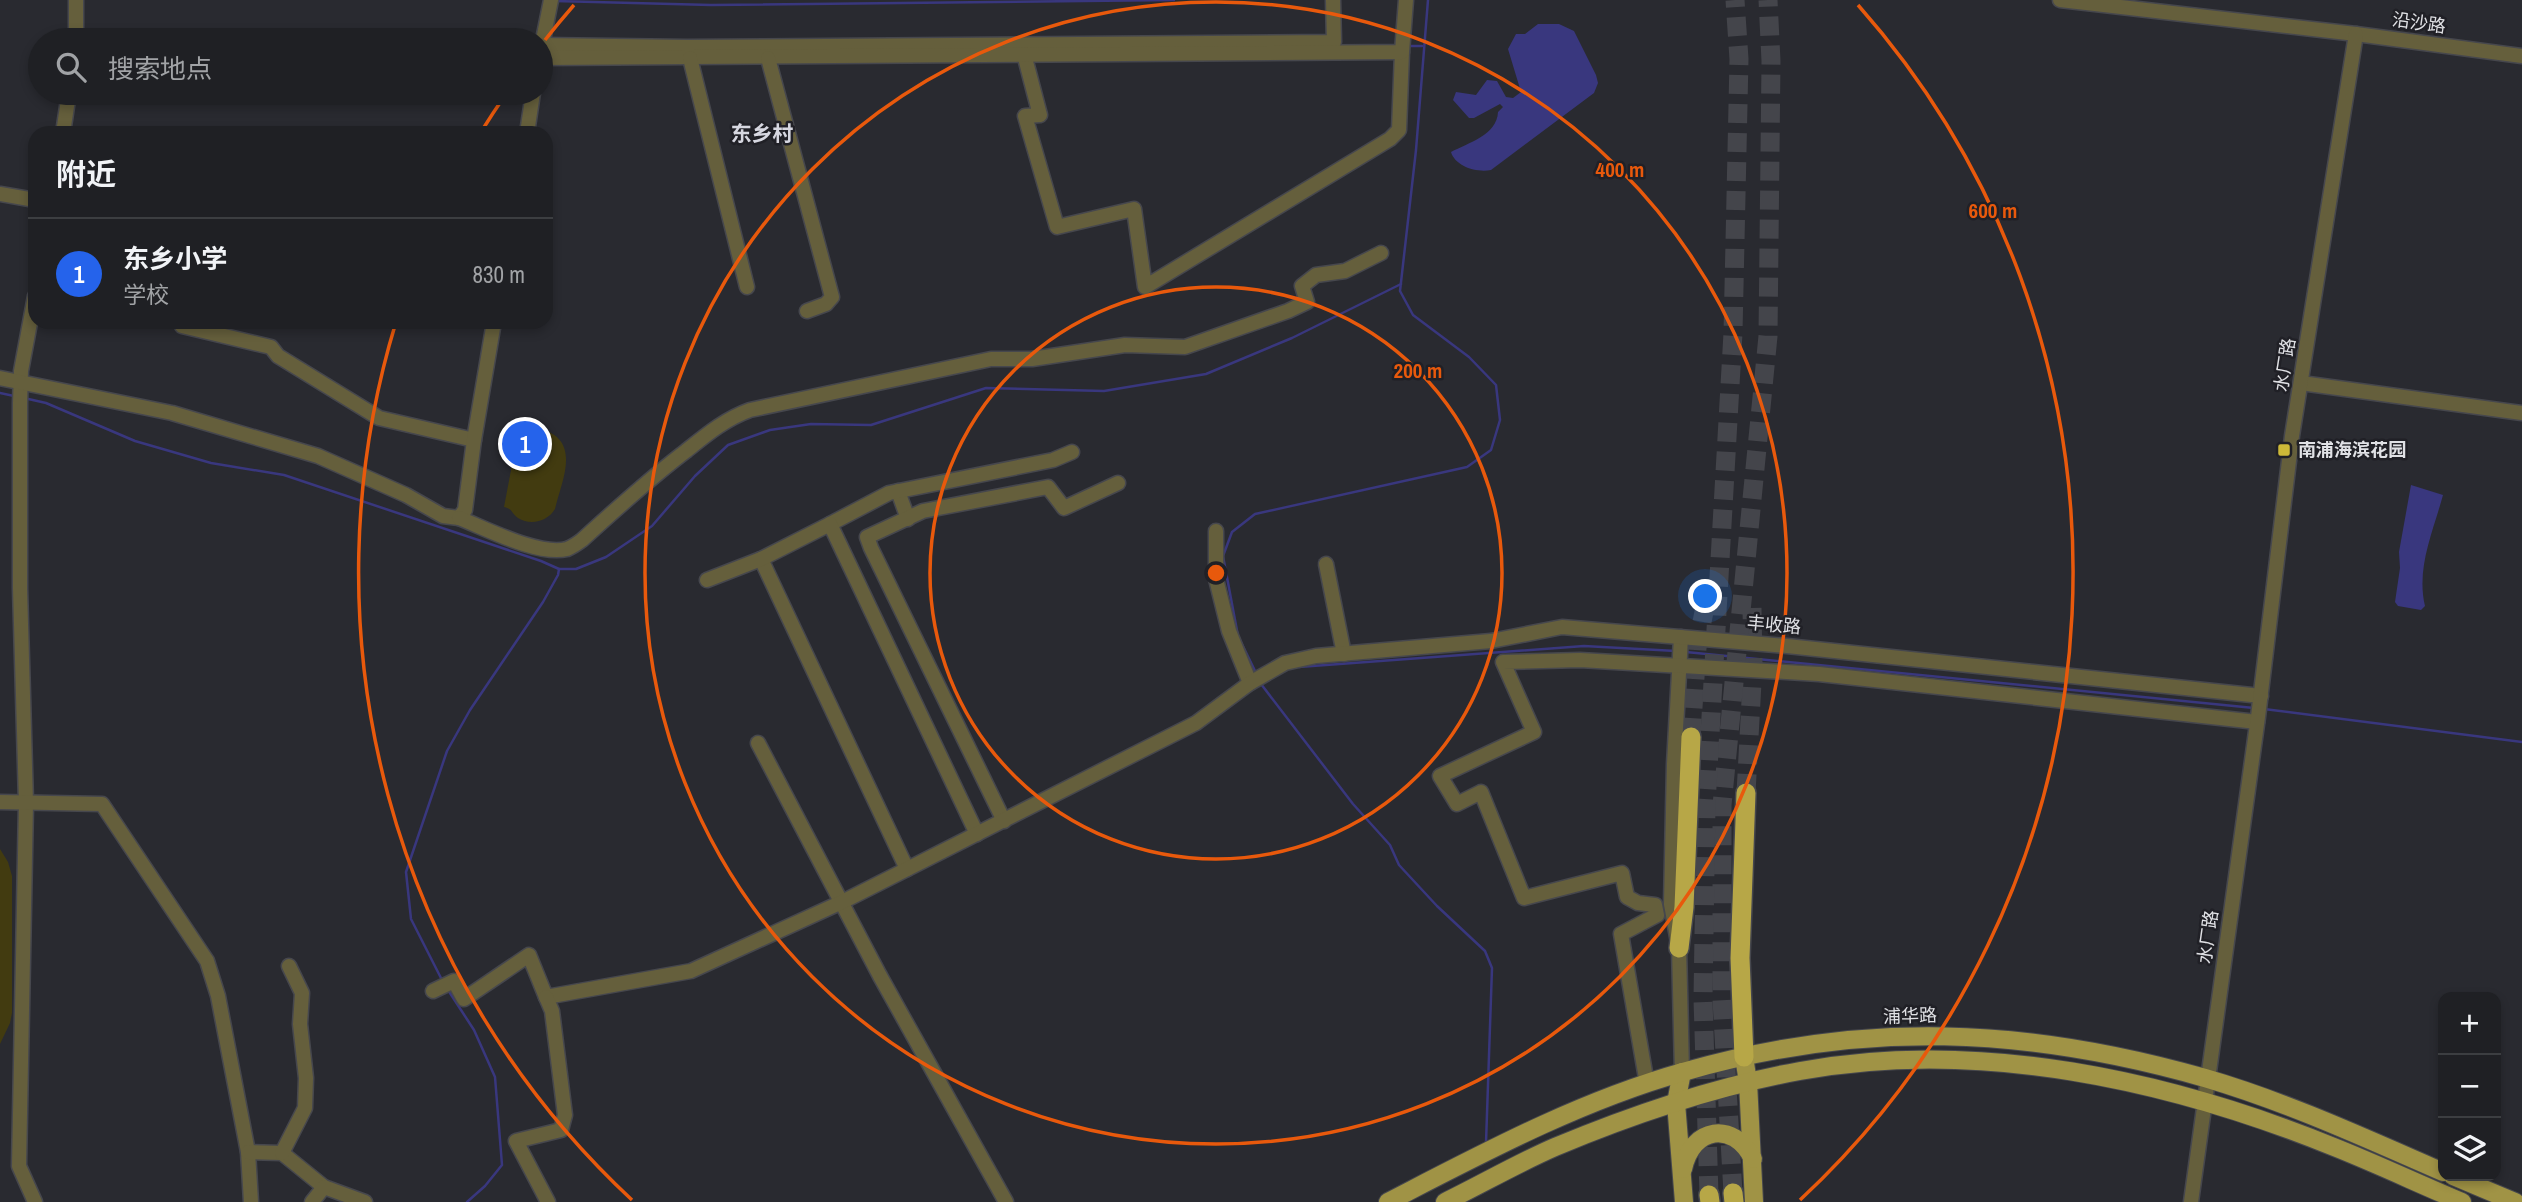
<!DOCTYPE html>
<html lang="zh">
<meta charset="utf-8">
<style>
body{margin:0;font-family:"Archivo Narrow","Noto Sans SC",sans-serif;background:#2c2d31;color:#f1f3f6}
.controls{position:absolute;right:21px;bottom:21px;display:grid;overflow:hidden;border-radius:14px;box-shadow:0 4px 10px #0003}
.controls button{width:63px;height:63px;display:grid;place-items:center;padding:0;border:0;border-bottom:2px solid #3c3e41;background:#1f2024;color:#f1f3f6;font:35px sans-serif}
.you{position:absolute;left:1706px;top:597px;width:24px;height:24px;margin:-18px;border:5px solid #fff;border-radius:50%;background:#1a73e8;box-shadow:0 0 0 10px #1a73e833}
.badge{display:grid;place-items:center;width:46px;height:46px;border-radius:50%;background:#2563eb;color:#fff;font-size:23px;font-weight:700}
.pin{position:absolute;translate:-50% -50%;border:4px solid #fff;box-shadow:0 2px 7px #0006}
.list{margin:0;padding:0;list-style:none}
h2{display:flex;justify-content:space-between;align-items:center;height:91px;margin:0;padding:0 28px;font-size:30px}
h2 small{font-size:23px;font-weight:400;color:#a1a3a6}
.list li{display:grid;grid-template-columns:46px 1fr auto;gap:21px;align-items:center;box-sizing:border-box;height:112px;padding:0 28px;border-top:2px solid #3c3e41}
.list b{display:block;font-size:26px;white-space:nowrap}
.list p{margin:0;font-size:23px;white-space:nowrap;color:#a1a3a6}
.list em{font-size:23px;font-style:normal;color:#a1a3a6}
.icon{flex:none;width:38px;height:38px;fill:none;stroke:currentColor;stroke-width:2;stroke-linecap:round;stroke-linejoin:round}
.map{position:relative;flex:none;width:2522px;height:1202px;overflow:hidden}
.search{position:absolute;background:#1f2024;box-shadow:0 4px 10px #0003;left:28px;top:28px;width:525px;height:77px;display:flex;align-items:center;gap:18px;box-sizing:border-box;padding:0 24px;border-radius:38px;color:#a1a3a6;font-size:26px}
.panel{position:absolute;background:#1f2024;box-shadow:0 4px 10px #0003;left:28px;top:126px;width:525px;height:203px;border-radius:21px}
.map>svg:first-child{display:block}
.green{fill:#423b10}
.water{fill:#39377e}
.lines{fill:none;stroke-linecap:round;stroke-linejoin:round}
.stream{stroke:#39377e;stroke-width:2.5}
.highway-tunnel{stroke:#44454b;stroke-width:19;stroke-dasharray:19 10;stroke-linecap:butt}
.minor-casing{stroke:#46474d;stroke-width:17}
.major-casing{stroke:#46474d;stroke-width:20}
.highway-casing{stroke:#46474d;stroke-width:22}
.minor{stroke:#655f3c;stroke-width:14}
.major{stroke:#a09345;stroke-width:18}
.highway{stroke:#b7a747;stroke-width:19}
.ring{fill:none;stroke:#e8590c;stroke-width:3.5}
.poi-dot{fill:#cdb938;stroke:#202026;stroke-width:2.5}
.labels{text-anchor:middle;stroke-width:5;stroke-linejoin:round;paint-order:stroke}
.street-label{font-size:18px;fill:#e0e1e5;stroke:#202026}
.poi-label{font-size:18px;font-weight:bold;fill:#e0e1e5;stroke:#202026;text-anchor:start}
.quarter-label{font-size:21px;font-weight:bold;fill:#d6d7e0;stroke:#202026}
.centre{fill:#e8590c;stroke:#202026;stroke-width:3.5}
.ring-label{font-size:21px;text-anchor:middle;font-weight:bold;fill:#e8590c;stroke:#202026;stroke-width:5;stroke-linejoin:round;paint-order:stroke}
</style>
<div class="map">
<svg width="2522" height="1202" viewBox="0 0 2522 1202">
<rect width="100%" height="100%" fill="#292a30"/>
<!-- green -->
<g class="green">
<path d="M 519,428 L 523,429 L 522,436 L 541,429 C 582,441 562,479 555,509 C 548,521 531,526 518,518 C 511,513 513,509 504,507 Z"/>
<path d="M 0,849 L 8,862 L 12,876 L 12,1013 L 10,1023 L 0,1044 Z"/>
</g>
<!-- water -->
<g class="water">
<path d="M 1538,24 L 1559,24 L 1574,31 L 1596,75 L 1598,83 L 1594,93 L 1491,170 C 1476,173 1455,166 1451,152 C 1468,143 1497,135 1498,112 L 1503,107 L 1500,104 L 1474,118 L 1469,118 L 1453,100 L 1456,92 L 1476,95 L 1487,80 L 1497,81 L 1506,97 L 1513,98 L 1521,92 L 1508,49 L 1516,34 L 1525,34 Z"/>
<path d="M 2411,485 L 2443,495 C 2433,532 2416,568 2425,606 L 2421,610 L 2398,606 L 2395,602 L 2400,568 L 2399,552 Z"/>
</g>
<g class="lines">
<!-- stream -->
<g class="stream">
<path d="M 555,1 L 711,5 L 1174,0"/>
<path d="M 1408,46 L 1422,46"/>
<path d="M 0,393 L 14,396"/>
<path d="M 24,398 L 46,403 L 135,441 L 211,463 L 284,475 L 541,561 L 559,569"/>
<path d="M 1686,652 L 2254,708"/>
<path d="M 1299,667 L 1584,646 L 1676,651"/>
<path d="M 1257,675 L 1238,636 L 1223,556 L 1232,532 L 1255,514 L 1467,467 L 1491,450 L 1500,420 L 1496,385 L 1469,357 L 1413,315 L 1400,291 L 1416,150 L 1428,0"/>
<path d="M 1261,684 L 1353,804 L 1390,845 L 1399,865 L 1437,906 L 1485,951 L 1492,968 L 1486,1143"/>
<path d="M 2264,709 L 2522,742"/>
<path d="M 443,982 L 411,919 L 406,872 L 447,751 L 470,710 L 543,602 L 558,575 L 559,569 L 576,569 L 606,557 L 652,526 L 695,476 L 728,445 L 770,430 L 811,424 L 871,425 L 986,388 L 1104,391 L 1206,374 L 1292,338 L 1401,284"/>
<path d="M 448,990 L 474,1030 L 495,1077 L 502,1165 L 485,1186 L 467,1202"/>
</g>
<!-- highway-tunnel -->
<g class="highway-tunnel">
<path d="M 1691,737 L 1697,648 L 1708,591"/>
<path d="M 1746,793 L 1753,664 L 1752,608"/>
<path d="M 1733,1193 L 1722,1000 L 1722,805 L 1768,336 L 1771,61 L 1768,0"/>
<path d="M 1709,1195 L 1703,999 L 1706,804 L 1733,333 L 1739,59 L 1735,0"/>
</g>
<!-- minor casing -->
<g class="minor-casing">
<g id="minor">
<path d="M 76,0 L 76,40"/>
<path d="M 2060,0 L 2356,34 L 2522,56"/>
<path d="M 542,45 L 687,47 L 1334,42 L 1333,0"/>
<path d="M 541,50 L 551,0"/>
<path d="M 1024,54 L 1040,115 L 1025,116 L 1057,227 L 1134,209 L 1145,287 L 1390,139 L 1399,130 L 1402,52"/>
<path d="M 541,58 C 828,57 1115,56 1402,52 L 1406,0"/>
<path d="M 690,58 L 747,287"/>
<path d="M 768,58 L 832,297 L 826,304 L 807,311"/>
<path d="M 63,133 L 69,93"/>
<path d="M 527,133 L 533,93"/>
<path d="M 0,194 L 35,200"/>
<path d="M 35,296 L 21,371 L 20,403 L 20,588 L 26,803 L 19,1166 L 35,1202"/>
<path d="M 182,326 L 271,347 L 278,356 L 379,418 L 474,440"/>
<path d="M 0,378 L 172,413 L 318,456 L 406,495 L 443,516 L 459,518 L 465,510 L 474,440 L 494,322"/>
<path d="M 2301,383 L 2522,413"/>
<path d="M 898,491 L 908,519"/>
<path d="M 459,518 C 487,529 538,556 567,549 C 572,547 578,543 582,540 C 616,509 649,479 686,451 C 706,435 725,419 750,410 L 991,359 L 1032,359 L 1125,345 L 1185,347 L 1288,311 L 1307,302 L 1302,286 L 1316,275 L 1345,271 L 1381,253"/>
<path d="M 830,524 L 889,493 L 1053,460 L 1072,452"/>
<path d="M 1216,531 L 1216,579 L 1229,631 L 1250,683"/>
<path d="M 761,559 L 907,869"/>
<path d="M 1326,564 L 1344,654"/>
<path d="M 707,580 L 761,559 L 830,524 L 977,834"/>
<path d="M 1681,637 L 1674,764 L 1671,904 L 1679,948 L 1682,1072"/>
<path d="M 758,743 L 880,976 L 1006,1202"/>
<path d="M 0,802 L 102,804 L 207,961 L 218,996 L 248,1152 L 251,1202"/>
<path d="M 1004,821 L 871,548 L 867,537 L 923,511 L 1048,487 L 1064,508 L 1118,483"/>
<path d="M 433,991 L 454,981 L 464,999 L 529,955 L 546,997 L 691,971 L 842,902 L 1196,723 L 1250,683 L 1285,663 L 1316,656 L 1491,641 L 1562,627 L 1787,646 L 2261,696"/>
<path d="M 546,997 L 552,1011 L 565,1115 L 561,1130 L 516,1141 L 548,1202"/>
<path d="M 1647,1084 L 1621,934 L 1657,915 L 1655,905 L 1638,903 L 1627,897 L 1622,873 L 1524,898 L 1481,792 L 1457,804 L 1440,776 L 1534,732 L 1503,662 L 1580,660 L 1819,674 L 2257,722"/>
<path d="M 248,1152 L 282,1153 L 324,1187 L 365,1202"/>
<path d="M 282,1153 L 305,1108 L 306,1078 L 300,1024 L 302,993 L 289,966"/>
<path d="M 312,1202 L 324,1187"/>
<path d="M 2191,1202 L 2258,717 L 2292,436 L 2356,34"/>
</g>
</g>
<!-- major casing -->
<g class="major-casing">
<g id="major">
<path d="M 1744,1057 L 1748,1082 L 1754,1202"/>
<path d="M 1682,1072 L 1676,1103 L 1684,1202"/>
<path d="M 1683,1169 C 1692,1127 1733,1120 1753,1159"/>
<path d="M 2453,1176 L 2515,1202"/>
<path d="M 1388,1202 C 1483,1153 1580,1101 1683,1072 C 1863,1020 2026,1027 2205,1078 C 2287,1102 2365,1138 2443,1172"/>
<path d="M 1445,1202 C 1482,1184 1518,1163 1555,1147 C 1634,1114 1717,1086 1800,1071 C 1978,1038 2169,1080 2334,1147 C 2377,1164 2419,1184 2462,1202"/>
</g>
</g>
<!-- highway casing -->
<g class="highway-casing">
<g id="highway">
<path d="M 1679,948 L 1684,907 L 1691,737"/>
<path d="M 1744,1057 L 1740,958 L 1746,793"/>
<path d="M 1733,1193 L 1734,1202"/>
<path d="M 1709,1195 L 1710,1202"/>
</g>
</g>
<!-- minor -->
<use href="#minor" class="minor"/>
<!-- major -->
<use href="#major" class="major"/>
<!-- highway -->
<use href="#highway" class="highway"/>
</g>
<!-- distance rings -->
<g class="ring">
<circle cx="1216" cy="573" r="286"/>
<circle cx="1216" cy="573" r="571"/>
<path d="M632 1200A857 857 0 0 1 396 322M481 132A857 857 0 0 1 506 94M545 40A857 857 0 0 1 574 5M1858 5A857 857 0 0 1 1800 1200"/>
</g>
<!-- markers -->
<rect class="poi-dot" x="2277" y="443" width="14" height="14" rx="3.5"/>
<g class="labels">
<!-- street labels -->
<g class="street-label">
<text transform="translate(2419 23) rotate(8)" y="6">沿沙路</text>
<text transform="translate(2285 365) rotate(-81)" y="6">水厂路</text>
<text transform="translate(1774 625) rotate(5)" y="6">丰收路</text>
<text transform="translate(2208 937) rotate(-82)" y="6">水厂路</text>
<text transform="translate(1910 1016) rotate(-2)" y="6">浦华路</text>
</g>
<!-- poi labels -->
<g class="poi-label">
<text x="2298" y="456">南浦海滨花园</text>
</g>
<!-- quarter labels -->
<g class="quarter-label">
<text x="762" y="141">东乡村</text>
</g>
</g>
<circle cx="1216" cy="573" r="10" class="centre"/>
<g class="ring-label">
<text x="1620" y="177">400 m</text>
<text x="1993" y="218">600 m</text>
<text x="1418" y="378">200 m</text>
</g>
</svg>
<div class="controls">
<button>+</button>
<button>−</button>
<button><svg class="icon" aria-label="layers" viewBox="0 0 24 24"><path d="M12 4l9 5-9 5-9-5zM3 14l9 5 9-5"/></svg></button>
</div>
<div class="you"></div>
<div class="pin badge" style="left:525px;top:444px">1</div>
<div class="search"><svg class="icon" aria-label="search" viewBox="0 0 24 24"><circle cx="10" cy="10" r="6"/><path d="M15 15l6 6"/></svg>搜索地点</div>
<section class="panel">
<h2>附近<small></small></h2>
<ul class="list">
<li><span class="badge">1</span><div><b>东乡小学</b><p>学校</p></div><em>830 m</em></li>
</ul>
</section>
</div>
